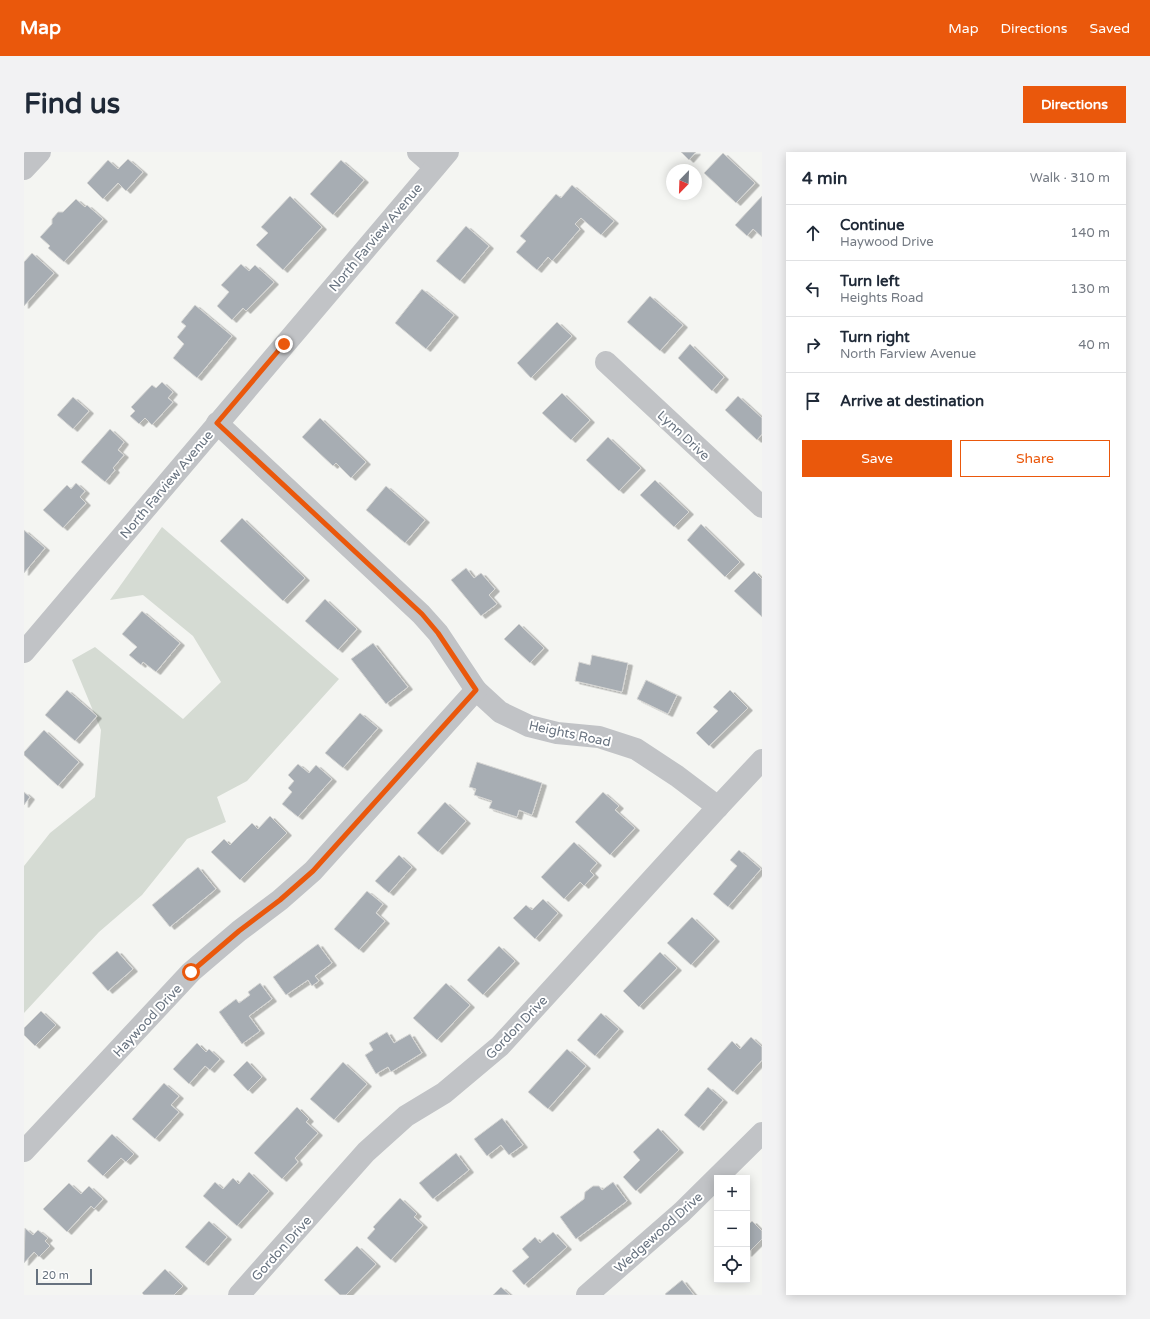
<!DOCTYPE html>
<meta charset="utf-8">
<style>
body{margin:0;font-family:"Varela Round",sans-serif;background:#f2f2f3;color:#1f2937}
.controls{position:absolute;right:12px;bottom:12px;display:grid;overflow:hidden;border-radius:0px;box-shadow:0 2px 10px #0003}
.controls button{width:36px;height:36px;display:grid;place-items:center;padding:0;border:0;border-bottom:1px solid #e0e1e3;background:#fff;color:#1f2937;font:20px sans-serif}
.compass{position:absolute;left:642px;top:12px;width:36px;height:36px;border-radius:50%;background:#fff;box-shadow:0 2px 10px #0003;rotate:203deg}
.scale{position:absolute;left:12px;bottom:10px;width:56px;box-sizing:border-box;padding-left:4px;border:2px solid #67727f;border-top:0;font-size:11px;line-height:14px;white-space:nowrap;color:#67727f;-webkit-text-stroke:3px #fff;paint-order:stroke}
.stop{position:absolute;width:12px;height:12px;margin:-9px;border:3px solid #ea580c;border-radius:50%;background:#fff}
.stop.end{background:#ea580c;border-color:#fff;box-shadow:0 1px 4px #0008}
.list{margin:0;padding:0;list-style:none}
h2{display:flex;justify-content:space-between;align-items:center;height:52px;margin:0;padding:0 16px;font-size:17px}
h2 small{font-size:13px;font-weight:400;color:#747a83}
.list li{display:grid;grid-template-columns:26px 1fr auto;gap:12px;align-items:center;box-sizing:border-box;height:56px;padding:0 16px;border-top:1px solid #e0e1e3}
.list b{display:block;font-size:15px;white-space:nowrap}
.list p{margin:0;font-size:13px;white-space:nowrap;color:#747a83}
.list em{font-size:13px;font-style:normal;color:#747a83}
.actions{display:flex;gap:8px;padding:12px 16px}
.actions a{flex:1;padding:9px 0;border:1px solid #ea580c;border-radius:0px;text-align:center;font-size:14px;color:#ea580c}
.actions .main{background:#ea580c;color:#fff}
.icon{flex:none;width:22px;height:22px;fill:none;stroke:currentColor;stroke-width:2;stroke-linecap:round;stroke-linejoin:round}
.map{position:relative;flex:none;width:738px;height:1143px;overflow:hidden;border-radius:0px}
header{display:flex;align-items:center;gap:24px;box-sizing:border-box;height:56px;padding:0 20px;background:#ea580c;color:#fff}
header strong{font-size:19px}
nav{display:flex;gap:22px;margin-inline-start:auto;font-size:14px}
.intro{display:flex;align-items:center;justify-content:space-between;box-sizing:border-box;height:96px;padding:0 24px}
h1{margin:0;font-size:28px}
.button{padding:10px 18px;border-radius:0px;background:#ea580c;color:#fff;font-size:14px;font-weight:700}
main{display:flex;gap:24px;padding:0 24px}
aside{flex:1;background:#fff;border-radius:0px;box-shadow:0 2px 10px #0003}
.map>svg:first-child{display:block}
.green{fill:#d5dbd3}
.building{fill:#a7adb3;stroke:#d6d6d4;filter:url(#shadow)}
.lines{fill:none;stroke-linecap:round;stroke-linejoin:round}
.minor{stroke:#c1c3c6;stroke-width:22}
.route{stroke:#ea580c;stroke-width:5}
.labels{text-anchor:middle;stroke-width:4;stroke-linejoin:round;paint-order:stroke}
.street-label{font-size:13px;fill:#67727f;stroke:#fff}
</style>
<header>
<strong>Map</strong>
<nav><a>Map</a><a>Directions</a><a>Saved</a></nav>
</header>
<div class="intro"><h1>Find us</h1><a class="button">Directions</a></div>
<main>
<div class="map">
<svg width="738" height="1143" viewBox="0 0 738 1143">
<defs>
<filter id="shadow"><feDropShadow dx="4.5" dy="2.5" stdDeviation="0" flood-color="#0004"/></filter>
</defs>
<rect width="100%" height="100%" fill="#f4f5f2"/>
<!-- green -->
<path class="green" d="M 138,375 L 315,527 L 223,629 L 193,645 L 202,670 L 163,687 L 118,743 L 75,780 L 0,861 L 0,714 L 26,681 L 71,645 L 77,578 L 48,508 L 71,495 L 159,567 L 197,530 L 169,484 L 119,443 L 86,448 Z"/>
<!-- building -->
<g class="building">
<path d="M 657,0 L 672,0 L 665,8 Z"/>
<path d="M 699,1 L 731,31 L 712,51 L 680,21 Z"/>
<path d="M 104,7 L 119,20 L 102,39 L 94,31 L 79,47 L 63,31 L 84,8 L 94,17 Z"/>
<path d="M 317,8 L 340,28 L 309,63 L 286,42 Z"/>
<path d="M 548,33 L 590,69 L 577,83 L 557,66 L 551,72 L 556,77 L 528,109 L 524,105 L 513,118 L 492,100 L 502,89 L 496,84 L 532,42 L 537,46 Z"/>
<path d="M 266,44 L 298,75 L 259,118 L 232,93 L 244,81 L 237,75 Z"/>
<path d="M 738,44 L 738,85 L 729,77 L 723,84 L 711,73 Z"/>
<path d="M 52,47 L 61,55 L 63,53 L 79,67 L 40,110 L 24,96 L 26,94 L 16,85 L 28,72 L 28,67 L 34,60 L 39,60 Z"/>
<path d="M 442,74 L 465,94 L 436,129 L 412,109 Z"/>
<path d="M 8,101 L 30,121 L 0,154 L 0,110 Z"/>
<path d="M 217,112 L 225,119 L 231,113 L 250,130 L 222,159 L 219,156 L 208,168 L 193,154 L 205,140 L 197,133 Z"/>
<path d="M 398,137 L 430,163 L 402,197 L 371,171 Z"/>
<path d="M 626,144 L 659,173 L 636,199 L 603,170 Z"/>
<path d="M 171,153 L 208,184 L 173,226 L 149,206 L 160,192 L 153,185 L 162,174 L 157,170 Z"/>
<path d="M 533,170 L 548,184 L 507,226 L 493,211 Z"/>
<path d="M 666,192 L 700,225 L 688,239 L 654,206 Z"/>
<path d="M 138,230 L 149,240 L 144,246 L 149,250 L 128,273 L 121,266 L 115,272 L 106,264 L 111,259 L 107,255 L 128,233 L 132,236 Z"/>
<path d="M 538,241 L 566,268 L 547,288 L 518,261 Z"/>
<path d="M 714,244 L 738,266 L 738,282 L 733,288 L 701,258 Z"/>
<path d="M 49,245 L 65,259 L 49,277 L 33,263 Z"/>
<path d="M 296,266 L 342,310 L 327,326 L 312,311 L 309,314 L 278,285 Z"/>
<path d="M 86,277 L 100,290 L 94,298 L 100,303 L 89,316 L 91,318 L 81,330 L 57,310 Z"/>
<path d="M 584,285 L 617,316 L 595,339 L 562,308 Z"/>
<path d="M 631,328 L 665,360 L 650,375 L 616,343 Z"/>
<path d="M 52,331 L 61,339 L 56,345 L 62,351 L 39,376 L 19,358 L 43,333 L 47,337 Z"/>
<path d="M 362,334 L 401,368 L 381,391 L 342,358 Z"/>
<path d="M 218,366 L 281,426 L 259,449 L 196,389 Z"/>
<path d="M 677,372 L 716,410 L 701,425 L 663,388 Z"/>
<path d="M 0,378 L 21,396 L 0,421 Z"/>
<path d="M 442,416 L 450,426 L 457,421 L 471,437 L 465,443 L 473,452 L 457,464 L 427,428 Z"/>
<path d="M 730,419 L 738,427 L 738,465 L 710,439 Z"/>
<path d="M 301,447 L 333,477 L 314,498 L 281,469 Z"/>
<path d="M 118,459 L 156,491 L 132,520 L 119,510 L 117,513 L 105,503 L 113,495 L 98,482 Z"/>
<path d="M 495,472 L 520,496 L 506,511 L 480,487 Z"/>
<path d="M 349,491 L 384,535 L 362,552 L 327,507 Z"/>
<path d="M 568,503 L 604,511 L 598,540 L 551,529 L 555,510 L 566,513 Z"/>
<path d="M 622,528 L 653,543 L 644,562 L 613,547 Z"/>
<path d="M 43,538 L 73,564 L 51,589 L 21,563 Z"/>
<path d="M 706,538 L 724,556 L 685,594 L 672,581 L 694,559 L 689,555 Z"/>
<path d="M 336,561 L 354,576 L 319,616 L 301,601 Z"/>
<path d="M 20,578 L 55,610 L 34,634 L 0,603 L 0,600 Z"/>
<path d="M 453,610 L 518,631 L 508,663 L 495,658 L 493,665 L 465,656 L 468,649 L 450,643 L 452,637 L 445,635 Z"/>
<path d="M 274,612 L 285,621 L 292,613 L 308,627 L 274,665 L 258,652 L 268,640 L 264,636 L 270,629 L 264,623 Z"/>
<path d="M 0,640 L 6,645 L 0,653 Z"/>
<path d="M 579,640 L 595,654 L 591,658 L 611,676 L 586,703 L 551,670 Z"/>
<path d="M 421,650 L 442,669 L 414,700 L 393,681 Z"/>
<path d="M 246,664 L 263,681 L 216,728 L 187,700 L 200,687 L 206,693 L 228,671 L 234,677 Z"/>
<path d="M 550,690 L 573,711 L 566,719 L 570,723 L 560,734 L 556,730 L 540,747 L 517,725 Z"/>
<path d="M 715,698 L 737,717 L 704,755 L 689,742 L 713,714 L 706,708 Z"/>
<path d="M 375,703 L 388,715 L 365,741 L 351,729 Z"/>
<path d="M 174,715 L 192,737 L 146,775 L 128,753 Z"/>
<path d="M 343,739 L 359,752 L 352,761 L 361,769 L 335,798 L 310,777 Z"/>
<path d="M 519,747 L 534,761 L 511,787 L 489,766 L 502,753 L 508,758 Z"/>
<path d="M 668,765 L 691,787 L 667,813 L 643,791 Z"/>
<path d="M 294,792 L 308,811 L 291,824 L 295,829 L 288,834 L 284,828 L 262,843 L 249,825 Z"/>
<path d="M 475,794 L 491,809 L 459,843 L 443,828 Z"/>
<path d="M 93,799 L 109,817 L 84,839 L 68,821 Z"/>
<path d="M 636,800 L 653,816 L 615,855 L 599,839 Z"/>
<path d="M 236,831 L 248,847 L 225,864 L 236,879 L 218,892 L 195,860 L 212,847 L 215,851 L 226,843 L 224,840 Z"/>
<path d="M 422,831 L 446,853 L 413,888 L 389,866 Z"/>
<path d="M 17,859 L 32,873 L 11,894 L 0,883 L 0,876 Z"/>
<path d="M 577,861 L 595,877 L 571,904 L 553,888 Z"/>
<path d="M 363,880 L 370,891 L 386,882 L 398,901 L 367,920 L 364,915 L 352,922 L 341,903 L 349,898 L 345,891 Z"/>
<path d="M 727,885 L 738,895 L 738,908 L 709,940 L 683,917 L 708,889 L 716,897 Z"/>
<path d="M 173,891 L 182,900 L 185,897 L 196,907 L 186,918 L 181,914 L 165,932 L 149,917 Z"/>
<path d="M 543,897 L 562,914 L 524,957 L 504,940 Z"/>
<path d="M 223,909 L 238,925 L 224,939 L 209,923 Z"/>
<path d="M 319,910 L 343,932 L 310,968 L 286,947 Z"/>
<path d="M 140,931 L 155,944 L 147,953 L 155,960 L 131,987 L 108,967 Z"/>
<path d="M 684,935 L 699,948 L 675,976 L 660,963 Z"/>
<path d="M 273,955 L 285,967 L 282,970 L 294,981 L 271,1006 L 274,1010 L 258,1027 L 230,1001 Z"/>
<path d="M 478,966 L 499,993 L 485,1003 L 477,993 L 463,1004 L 450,987 Z"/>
<path d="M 634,976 L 655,998 L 612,1039 L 599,1025 L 616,1008 L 609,1000 Z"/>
<path d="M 88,982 L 110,1002 L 102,1010 L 97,1006 L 79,1024 L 63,1009 Z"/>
<path d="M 432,1001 L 445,1018 L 409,1047 L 395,1031 Z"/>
<path d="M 225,1020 L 245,1039 L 213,1074 L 179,1044 L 191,1030 L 199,1037 L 209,1026 L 215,1032 Z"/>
<path d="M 589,1030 L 603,1049 L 552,1087 L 536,1065 L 560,1047 L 561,1040 L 569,1034 L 575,1034 L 578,1038 Z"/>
<path d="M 45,1031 L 57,1042 L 65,1034 L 79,1047 L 70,1057 L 67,1054 L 43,1080 L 19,1057 Z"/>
<path d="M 376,1046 L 393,1062 L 390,1065 L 399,1073 L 367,1108 L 343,1086 L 351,1077 L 349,1075 Z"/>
<path d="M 185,1069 L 203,1085 L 180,1111 L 161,1095 Z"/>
<path d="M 728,1069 L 738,1079 L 738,1087 L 723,1102 L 723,1074 Z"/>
<path d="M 1,1076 L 9,1083 L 14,1078 L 24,1086 L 21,1089 L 26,1094 L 15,1105 L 10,1100 L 0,1111 Z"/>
<path d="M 529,1080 L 543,1095 L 500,1133 L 488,1119 L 505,1105 L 498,1097 L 511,1085 L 516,1091 Z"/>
<path d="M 333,1094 L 352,1112 L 322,1143 L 316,1143 L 300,1128 Z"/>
<path d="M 141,1117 L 159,1134 L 150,1143 L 120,1143 L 118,1141 Z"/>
<path d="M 658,1128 L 670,1143 L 642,1143 L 641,1142 Z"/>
<path d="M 477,1135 L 486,1143 L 469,1143 Z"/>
</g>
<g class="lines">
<!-- minor -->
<g class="minor">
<path d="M 394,0 L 411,15"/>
<path d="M 0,17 L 16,0"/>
<path d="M 582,210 L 738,355"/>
<path d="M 193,271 L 397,462 L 414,481 L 452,538 L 476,560 L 505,574 L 533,581 L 575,585 L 612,597 L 653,624 L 694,655"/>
<path d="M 0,500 L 424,0"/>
<path d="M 0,999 L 167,820 L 215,779 L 256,748 L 289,719 L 452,538"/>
<path d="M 215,1143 L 342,1000 L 382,964 L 420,941 L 476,894 L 694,655 L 738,608"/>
<path d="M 563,1143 L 658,1060 L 738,981"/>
</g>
</g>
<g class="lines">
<!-- route -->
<path class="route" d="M 167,820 L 215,779 L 256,748 L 289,719 L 452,538 L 414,481 L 398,462 L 193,271 L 260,192"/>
</g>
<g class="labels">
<!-- street labels -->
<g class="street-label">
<text transform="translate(351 85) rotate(-50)" y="5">North Farview Avenue</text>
<text transform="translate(660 283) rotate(43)" y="5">Lynn Drive</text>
<text transform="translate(142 332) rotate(-50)" y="5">North Farview Avenue</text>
<text transform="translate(546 581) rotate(12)" y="5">Heights Road</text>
<text transform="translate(123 868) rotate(-47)" y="5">Haywood Drive</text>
<text transform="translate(492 875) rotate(-46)" y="5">Gordon Drive</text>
<text transform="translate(634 1080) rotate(-42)" y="5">Wedgewood Drive</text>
<text transform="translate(257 1096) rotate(-48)" y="5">Gordon Drive</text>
</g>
</g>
</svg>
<div class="controls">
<button>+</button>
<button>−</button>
<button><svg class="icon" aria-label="locate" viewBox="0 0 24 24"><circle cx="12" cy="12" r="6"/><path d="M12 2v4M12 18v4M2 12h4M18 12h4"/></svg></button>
</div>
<svg class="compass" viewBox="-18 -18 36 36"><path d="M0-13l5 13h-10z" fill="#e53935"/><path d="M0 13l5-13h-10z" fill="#747a83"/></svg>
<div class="scale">20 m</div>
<div class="stop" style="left:167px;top:820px"></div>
<div class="stop end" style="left:260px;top:192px"></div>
</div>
<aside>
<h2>4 min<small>Walk · 310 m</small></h2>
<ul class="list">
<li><svg class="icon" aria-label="ahead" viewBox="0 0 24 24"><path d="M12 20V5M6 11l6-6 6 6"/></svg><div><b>Continue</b><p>Haywood Drive</p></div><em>140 m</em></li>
<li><svg class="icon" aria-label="left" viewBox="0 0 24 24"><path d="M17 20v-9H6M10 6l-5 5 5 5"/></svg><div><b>Turn left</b><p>Heights Road</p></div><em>130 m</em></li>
<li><svg class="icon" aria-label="right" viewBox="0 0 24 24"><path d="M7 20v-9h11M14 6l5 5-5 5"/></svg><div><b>Turn right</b><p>North Farview Avenue</p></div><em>40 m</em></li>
<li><svg class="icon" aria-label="arrive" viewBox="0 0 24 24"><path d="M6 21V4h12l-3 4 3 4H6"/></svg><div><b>Arrive at destination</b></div></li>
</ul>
<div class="actions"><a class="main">Save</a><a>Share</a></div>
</aside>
</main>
